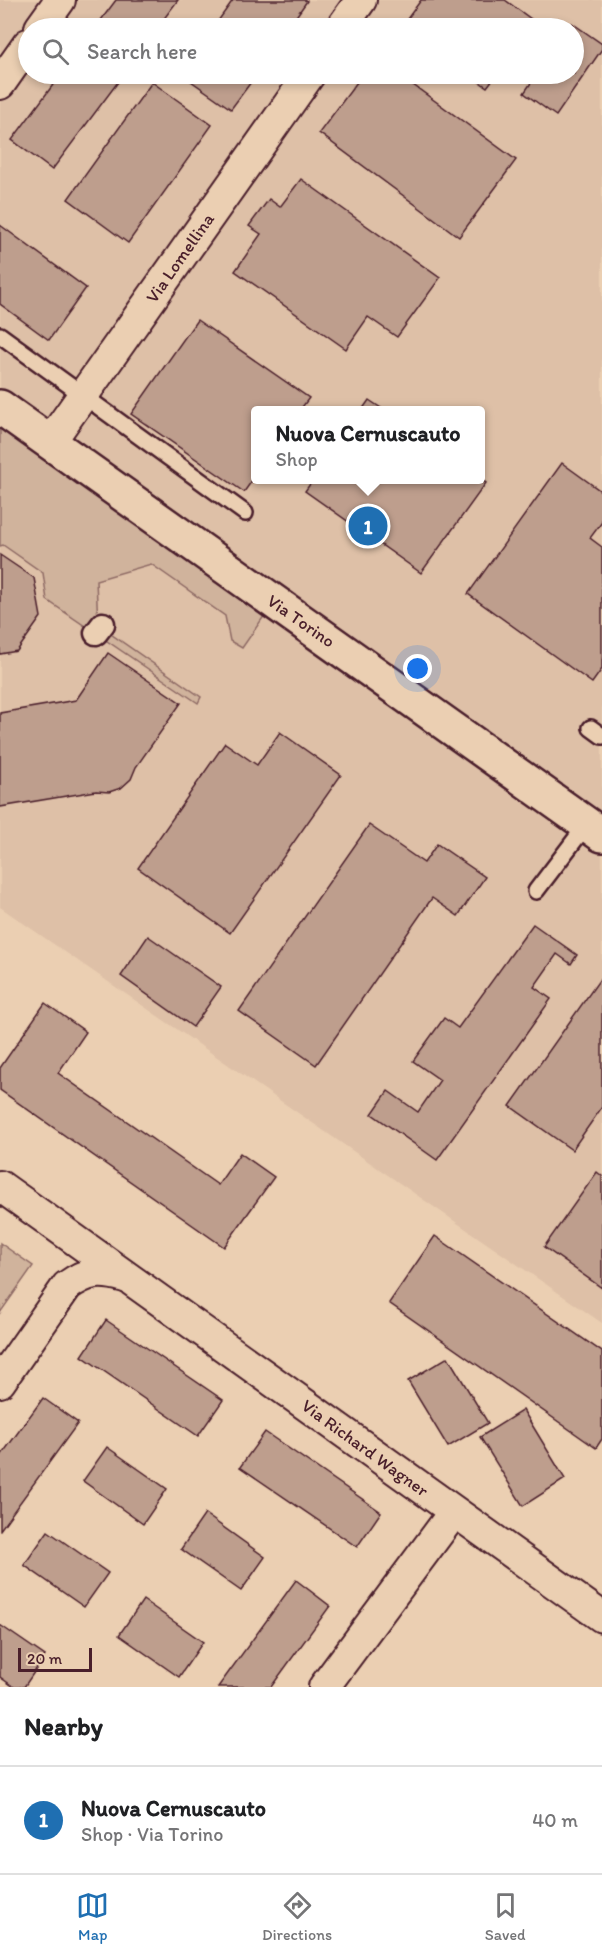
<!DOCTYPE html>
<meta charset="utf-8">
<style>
body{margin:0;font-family:Itim,sans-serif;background:#f2f2f2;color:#202124}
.scale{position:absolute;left:18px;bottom:15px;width:74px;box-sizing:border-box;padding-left:6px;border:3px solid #4a1f2b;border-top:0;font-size:16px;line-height:21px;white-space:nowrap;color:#4a1f2b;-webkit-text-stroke:4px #ebcfb2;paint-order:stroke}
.you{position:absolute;left:418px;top:669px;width:21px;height:21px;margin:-15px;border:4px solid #fff;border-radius:50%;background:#1a73e8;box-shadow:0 0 0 9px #1a73e833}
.badge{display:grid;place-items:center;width:39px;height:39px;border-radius:50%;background:#1f6fb2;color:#fff;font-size:20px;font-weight:700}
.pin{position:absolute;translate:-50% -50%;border:3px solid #fff;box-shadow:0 2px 6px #0006}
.popup{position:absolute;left:251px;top:406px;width:234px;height:78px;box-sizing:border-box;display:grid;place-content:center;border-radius:6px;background:#fff;filter:drop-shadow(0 2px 4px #0005);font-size:20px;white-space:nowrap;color:#757577}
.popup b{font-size:22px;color:#202124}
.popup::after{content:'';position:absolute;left:50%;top:100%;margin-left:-12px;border:12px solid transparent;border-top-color:#fff}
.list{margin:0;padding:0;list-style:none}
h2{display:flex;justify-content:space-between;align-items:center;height:78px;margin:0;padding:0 24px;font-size:26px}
h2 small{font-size:20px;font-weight:400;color:#757577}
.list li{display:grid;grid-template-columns:39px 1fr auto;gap:18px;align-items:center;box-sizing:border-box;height:108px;padding:0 24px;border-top:2px solid #e0e0e0}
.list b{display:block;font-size:22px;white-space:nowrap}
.list p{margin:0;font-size:20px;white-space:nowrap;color:#757577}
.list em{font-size:20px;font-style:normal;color:#757577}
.icon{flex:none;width:33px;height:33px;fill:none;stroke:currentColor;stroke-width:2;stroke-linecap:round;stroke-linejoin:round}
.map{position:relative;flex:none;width:602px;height:1687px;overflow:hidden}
.search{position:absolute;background:#fff;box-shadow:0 3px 9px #0003;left:18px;right:18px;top:18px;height:66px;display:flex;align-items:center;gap:15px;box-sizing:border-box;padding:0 21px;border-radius:33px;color:#757577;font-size:22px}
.sheet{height:186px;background:#fff}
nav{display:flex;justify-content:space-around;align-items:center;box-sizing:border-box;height:84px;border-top:2px solid #e0e0e0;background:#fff;font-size:16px;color:#757577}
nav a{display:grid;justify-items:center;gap:3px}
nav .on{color:#1f6fb2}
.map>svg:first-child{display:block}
.built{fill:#dec0a7;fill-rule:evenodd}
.green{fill:#d0b39c;stroke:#8d6964;stroke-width:1.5}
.building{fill:#be9e8d;stroke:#4a1f2b;stroke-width:1.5}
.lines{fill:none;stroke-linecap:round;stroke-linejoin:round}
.service-casing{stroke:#4a1f2b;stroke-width:20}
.pedestrian-casing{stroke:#4a1f2b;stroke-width:27}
.minor-casing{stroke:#4a1f2b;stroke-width:34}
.tertiary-casing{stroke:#4a1f2b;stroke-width:38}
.service{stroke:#ebcfb2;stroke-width:15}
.pedestrian{stroke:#ebcfb2;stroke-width:22}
.minor{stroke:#ebcfb2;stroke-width:30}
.tertiary{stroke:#ebcfb2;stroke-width:33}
.labels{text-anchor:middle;stroke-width:4.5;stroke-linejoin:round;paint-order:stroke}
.street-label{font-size:18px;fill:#4a1f2b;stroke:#ebcfb2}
</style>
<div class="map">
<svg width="602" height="1687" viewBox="0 0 602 1687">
<rect width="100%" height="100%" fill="#ebcfb2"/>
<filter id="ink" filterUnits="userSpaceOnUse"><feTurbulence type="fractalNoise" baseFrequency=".0167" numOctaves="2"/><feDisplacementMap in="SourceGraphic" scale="12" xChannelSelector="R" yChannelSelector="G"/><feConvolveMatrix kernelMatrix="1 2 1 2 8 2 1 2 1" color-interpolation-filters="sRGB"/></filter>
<g filter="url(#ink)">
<!-- built -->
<path class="built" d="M 0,0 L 602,0 L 602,1323 L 0,907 ZM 28,28 L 574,28 L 574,74 L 28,74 ZM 256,410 L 481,410 L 481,480 L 256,480 Z"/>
<!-- green -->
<g class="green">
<path d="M 0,425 L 267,612 L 242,648 L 230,641 L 225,616 L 151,564 L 96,580 L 98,625 L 201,697 L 198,703 L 47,600 L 43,573 L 3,545 L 0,546 Z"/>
<path d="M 0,1243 L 33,1266 L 0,1313 Z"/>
</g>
<!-- building -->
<g class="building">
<path d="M 116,0 L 178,0 L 157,28 L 95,28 Z"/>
<path d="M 233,0 L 305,0 L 307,1 L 288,28 L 213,28 Z"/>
<path d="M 421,0 L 505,0 L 535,22 L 530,28 L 407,28 L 402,26 Z"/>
<path d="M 572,23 L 602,44 L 602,49 L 556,116 L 524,93 L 537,74 L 574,74 L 574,28 L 569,28 Z"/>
<path d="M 61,74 L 124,74 L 52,170 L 12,140 Z"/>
<path d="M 181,74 L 257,74 L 231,109 Z"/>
<path d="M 363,74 L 398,74 L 516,160 L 459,237 L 319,133 Z"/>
<path d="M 468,74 L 497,74 L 487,87 Z"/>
<path d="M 152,82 L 212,125 L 128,243 L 68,199 Z"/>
<path d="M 301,179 L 440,278 L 397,337 L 368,317 L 346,349 L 235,271 L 261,234 L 249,226 L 269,199 L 280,207 Z"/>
<path d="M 0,225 L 86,288 L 49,340 L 0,304 Z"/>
<path d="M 197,320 L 309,398 L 300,410 L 256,410 L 256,475 L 244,492 L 131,414 Z"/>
<path d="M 369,400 L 384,410 L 362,410 Z"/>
<path d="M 562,463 L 602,492 L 602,522 L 590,538 L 602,547 L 602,669 L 592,683 L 468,594 Z"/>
<path d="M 481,479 L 486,483 L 421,573 L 305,491 L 313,480 Z"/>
<path d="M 0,555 L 34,578 L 41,617 L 17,651 L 0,654 Z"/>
<path d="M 108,653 L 181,703 L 136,767 L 131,779 L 121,788 L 109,792 L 96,791 L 0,807 L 0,713 L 76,700 Z"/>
<path d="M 280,732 L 341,775 L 230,933 L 138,868 L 225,743 L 257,765 Z"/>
<path d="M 369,825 L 424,863 L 437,844 L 485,877 L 458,916 L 432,898 L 316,1065 L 239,1011 Z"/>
<path d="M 533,924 L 577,955 L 571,964 L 557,954 L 534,987 L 551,999 L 437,1160 L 372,1114 L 388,1091 L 418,1112 L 440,1080 L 413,1061 L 444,1018 L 458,1028 Z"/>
<path d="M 148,936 L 221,987 L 193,1027 L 121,976 Z"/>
<path d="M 602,976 L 602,1107 L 572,1150 L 510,1106 Z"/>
<path d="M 45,1003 L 86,1032 L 58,1073 L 218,1185 L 240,1153 L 274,1177 L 224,1247 L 0,1090 L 0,1068 Z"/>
<path d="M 597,1172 L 602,1176 L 602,1288 L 544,1247 Z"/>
<path d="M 435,1236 L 602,1352 L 602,1439 L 596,1448 L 389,1303 Z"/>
<path d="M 106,1320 L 223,1400 L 198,1436 L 82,1356 Z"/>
<path d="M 448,1357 L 488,1423 L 448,1447 L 408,1381 Z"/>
<path d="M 43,1398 L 78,1423 L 0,1530 L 0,1457 Z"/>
<path d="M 523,1410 L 565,1479 L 523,1506 L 480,1437 Z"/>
<path d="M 265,1432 L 381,1512 L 357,1547 L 240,1467 Z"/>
<path d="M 107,1447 L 167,1489 L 143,1524 L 83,1481 Z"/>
<path d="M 205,1514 L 265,1557 L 241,1591 L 181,1549 Z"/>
<path d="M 48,1531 L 108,1573 L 84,1607 L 24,1565 Z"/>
<path d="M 296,1580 L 330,1606 L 271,1687 L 218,1687 Z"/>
<path d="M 143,1600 L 203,1642 L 179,1677 L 119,1635 Z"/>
<path d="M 0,1625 L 45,1656 L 24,1687 L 14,1687 L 0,1677 Z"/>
</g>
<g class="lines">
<!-- service casing -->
<g class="service-casing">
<g id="service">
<path d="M 0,335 L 245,513"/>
<path d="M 591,728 L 602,736"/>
<path d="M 536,891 L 587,824"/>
</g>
</g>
<!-- pedestrian casing -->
<g class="pedestrian-casing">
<path id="pedestrian" d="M 96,633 L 103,624"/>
</g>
<!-- minor casing -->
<g class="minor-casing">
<g id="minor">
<path d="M 40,28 L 60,0"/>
<path d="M 341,28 L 361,0"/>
<path d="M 0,84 L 28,44"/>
<path d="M 50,442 L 310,74"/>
<path d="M 0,1186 L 602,1617"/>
<path d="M 0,1382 L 67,1286 C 87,1271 101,1270 125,1277"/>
<path d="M 324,1687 L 454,1512"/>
</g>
</g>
<!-- tertiary casing -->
<g class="tertiary-casing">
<path id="tertiary" d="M 0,407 L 602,835"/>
</g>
<!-- service -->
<use href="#service" class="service"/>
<!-- pedestrian -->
<use href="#pedestrian" class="pedestrian"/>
<!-- minor -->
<use href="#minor" class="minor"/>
<!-- tertiary -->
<use href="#tertiary" class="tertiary"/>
</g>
</g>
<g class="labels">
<!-- street labels -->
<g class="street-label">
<text transform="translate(180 258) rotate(-55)" y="6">Via Lomellina</text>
<text transform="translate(301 621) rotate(35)" y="6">Via Torino</text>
<text transform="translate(365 1448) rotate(36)" y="6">Via Richard Wagner</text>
</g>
</g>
</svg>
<div class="scale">20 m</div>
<div class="you"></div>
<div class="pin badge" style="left:368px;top:526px">1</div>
<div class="popup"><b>Nuova Cernuscauto</b>Shop</div>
<div class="search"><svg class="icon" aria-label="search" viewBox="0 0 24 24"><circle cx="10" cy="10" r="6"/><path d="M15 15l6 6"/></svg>Search here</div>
</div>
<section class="sheet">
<h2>Nearby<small></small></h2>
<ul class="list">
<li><span class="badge">1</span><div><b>Nuova Cernuscauto</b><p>Shop · Via Torino</p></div><em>40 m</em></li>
</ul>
</section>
<nav>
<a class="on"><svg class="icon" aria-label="map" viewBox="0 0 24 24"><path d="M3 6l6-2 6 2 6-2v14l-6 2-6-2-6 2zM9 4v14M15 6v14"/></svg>Map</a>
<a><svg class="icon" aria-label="directions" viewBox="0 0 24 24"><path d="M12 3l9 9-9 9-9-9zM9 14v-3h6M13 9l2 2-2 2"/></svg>Directions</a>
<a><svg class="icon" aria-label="saved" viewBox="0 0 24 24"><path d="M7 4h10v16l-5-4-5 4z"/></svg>Saved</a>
</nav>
